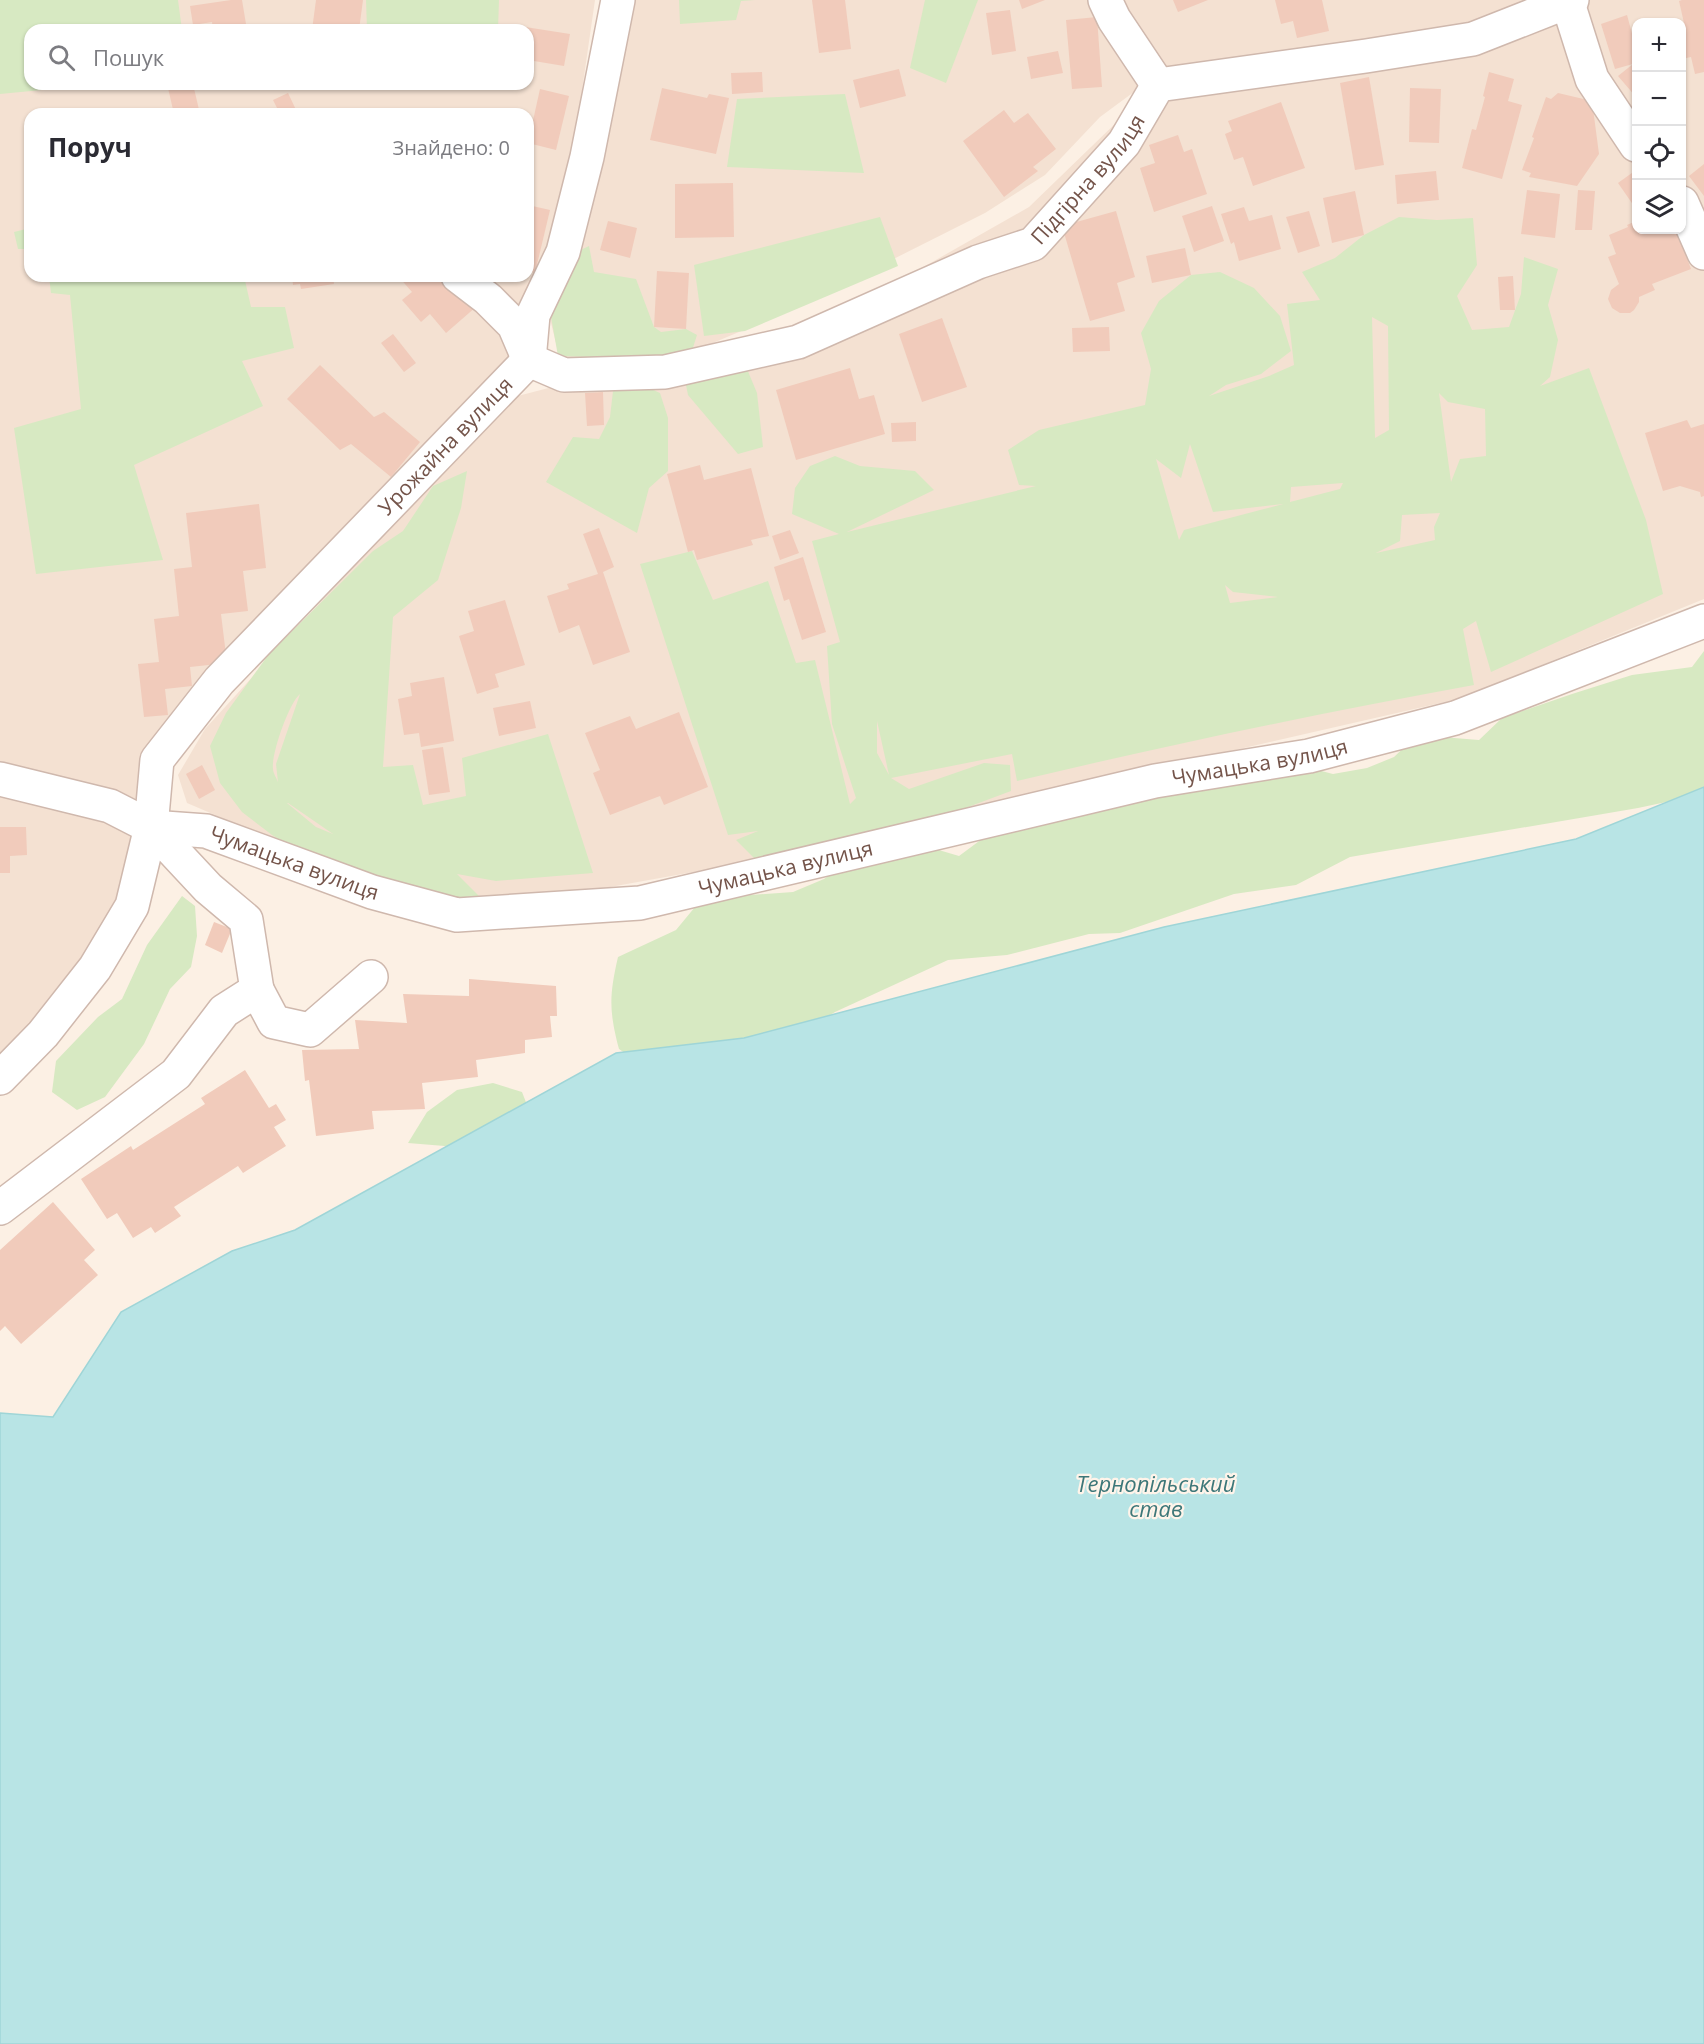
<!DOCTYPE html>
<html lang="uk">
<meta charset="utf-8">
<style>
body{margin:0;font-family:"Open Sans",sans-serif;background:#f7f7f7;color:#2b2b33}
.controls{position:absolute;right:18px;top:18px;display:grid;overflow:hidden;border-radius:12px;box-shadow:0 2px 4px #0004}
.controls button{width:54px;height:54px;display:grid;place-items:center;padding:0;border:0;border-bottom:2px solid #e1e1e2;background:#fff;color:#2b2b33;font:30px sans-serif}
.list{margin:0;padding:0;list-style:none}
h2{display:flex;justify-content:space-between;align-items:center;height:78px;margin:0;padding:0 24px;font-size:26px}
h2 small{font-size:20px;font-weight:400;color:#7c7c81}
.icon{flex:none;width:33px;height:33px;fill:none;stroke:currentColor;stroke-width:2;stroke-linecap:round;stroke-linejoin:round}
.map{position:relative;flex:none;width:1704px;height:2044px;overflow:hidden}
.search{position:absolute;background:#fff;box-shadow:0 2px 4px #0004;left:24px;top:24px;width:510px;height:66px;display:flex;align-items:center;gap:15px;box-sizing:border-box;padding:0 21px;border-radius:18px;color:#7c7c81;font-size:22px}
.panel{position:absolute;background:#fff;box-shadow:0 2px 4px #0004;left:24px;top:108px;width:510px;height:174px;border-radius:18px}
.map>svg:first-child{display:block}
.residential{fill:#f4e1d2;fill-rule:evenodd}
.green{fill:#d7e9c2;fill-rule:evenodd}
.water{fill:#b8e4e5;stroke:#9fd5d7;stroke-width:1.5}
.building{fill:#f1cbbb}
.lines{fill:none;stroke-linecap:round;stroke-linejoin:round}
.minor-casing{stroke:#cfb8ad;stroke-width:36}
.minor{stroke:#fff;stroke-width:33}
.labels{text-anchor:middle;stroke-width:4.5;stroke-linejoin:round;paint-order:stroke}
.street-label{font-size:21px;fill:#74544a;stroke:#fff4ea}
.water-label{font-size:22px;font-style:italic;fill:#3d7779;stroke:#fff4ea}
</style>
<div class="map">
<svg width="1704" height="2044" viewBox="0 0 1704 2044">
<rect width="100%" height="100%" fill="#fcf0e4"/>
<!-- residential -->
<g class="residential">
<path d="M 0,0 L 595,0 L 562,229 L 525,364 L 163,756 L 149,815 L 0,765 ZM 30,30 L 528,30 L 528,84 L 30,84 ZM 30,114 L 528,114 L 528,276 L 30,276 Z"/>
<path d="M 618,0 L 1104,0 L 1142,86 L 1100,117 L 1045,175 L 985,213 L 796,308 L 689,353 L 561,363 L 550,319 L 592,170 Z"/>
<path d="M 1115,0 L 1553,0 L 1488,24 L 1157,80 Z"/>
<path d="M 1589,0 L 1704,0 L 1704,257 L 1682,214 L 1682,22 L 1636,22 L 1636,146 L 1576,4 Z"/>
<path d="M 1551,16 L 1604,107 L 1636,151 L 1636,230 L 1682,230 L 1704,260 L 1704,599 L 1458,699 L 1104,780 L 793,854 L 538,900 L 366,894 L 285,845 L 187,803 L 178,775 L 205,729 L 370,548 L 510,398 L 564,384 L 720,365 L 883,290 L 1029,207 L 1153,87 Z"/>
<path d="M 0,776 L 143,832 L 138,885 L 0,1072 Z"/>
</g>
<!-- green -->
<g class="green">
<path d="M 0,0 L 178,0 L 182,30 L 30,30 L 30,84 L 104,84 L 0,94 Z"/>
<path d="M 366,0 L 499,0 L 498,30 L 367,30 Z"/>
<path d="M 679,0 L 755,0 L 741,1 L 736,20 L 680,24 Z"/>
<path d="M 925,0 L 978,0 L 946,83 L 910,68 Z"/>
<path d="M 845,94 L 864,173 L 727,167 L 737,99 Z"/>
<path d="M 880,217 L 898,266 L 745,331 L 704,336 L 694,265 Z"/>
<path d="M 1399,217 L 1437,220 L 1473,218 L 1477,265 L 1457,296 L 1472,330 L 1509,327 L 1521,294 L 1524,257 L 1558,269 L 1548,305 L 1558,340 L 1550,377 L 1540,386 L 1589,368 L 1646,520 L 1663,594 L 1491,672 L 1476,621 L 1463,629 L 1474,685 C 1320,713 1168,745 1017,781 L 1012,754 L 891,778 L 909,789 L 984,763 L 1010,765 L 1011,791 L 936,819 L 858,833 L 781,855 L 755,859 L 736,840 L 758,831 L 728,835 L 640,564 L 692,551 L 713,600 L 768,581 L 796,663 L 815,660 L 850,804 L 856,798 L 832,724 L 827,646 L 840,642 L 812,541 L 839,534 L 792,514 L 795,488 L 810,466 L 835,456 L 860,466 L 915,471 L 934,490 L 847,532 L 1036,486 L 1019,485 L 1008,450 L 1039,430 L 1145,405 L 1151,369 L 1141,333 L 1159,301 L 1191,275 L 1220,272 L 1254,288 L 1280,316 L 1291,351 L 1261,374 L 1226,385 L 1209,396 L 1269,376 L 1294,365 L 1287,304 L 1320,300 L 1302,272 L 1335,258 L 1364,235 ZM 1372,317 L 1388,326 L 1389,430 L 1375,438 ZM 1439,393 L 1448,402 L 1485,409 L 1486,456 L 1460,459 L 1451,482 ZM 1190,444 L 1213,512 L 1283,504 L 1184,530 L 1179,540 L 1156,459 L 1181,478 ZM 1343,483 L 1340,489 L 1290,502 L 1291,487 ZM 1440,513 L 1434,527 L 1435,540 L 1376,553 L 1400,541 L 1402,515 ZM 1225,585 L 1233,592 L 1278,597 L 1230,603 ZM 877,721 L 889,775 L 877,753 Z"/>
<path d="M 30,228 L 30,249 L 18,249 L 14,232 Z"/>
<path d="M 589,246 L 594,272 L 636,279 L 654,327 L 661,332 L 686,329 L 697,335 L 689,360 L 558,356 L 549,306 L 566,257 Z"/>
<path d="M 49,276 L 244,276 L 251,307 L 285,307 L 294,348 L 242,361 L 263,406 L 134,465 L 163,560 L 36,574 L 14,428 L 81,409 L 70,295 L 51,293 Z"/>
<path d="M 747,369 L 757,393 L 763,447 L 738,454 L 688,395 L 683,370 Z"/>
<path d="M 636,382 L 660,393 L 668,418 L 668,471 L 649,488 L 637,533 L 546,482 L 573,437 L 599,439 L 610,417 L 613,391 Z"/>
<path d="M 467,471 L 461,508 L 438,580 L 393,617 L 383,767 L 413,765 L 423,805 L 466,796 L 462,758 L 548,734 L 593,873 L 496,881 L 457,874 L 482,899 L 445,903 L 336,874 L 272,835 L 242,812 L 220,783 L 210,746 L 226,713 L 269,654 L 373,551 L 403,531 L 433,486 ZM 300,694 L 276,764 L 278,782 C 277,779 273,773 273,769 C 271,754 289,703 300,694 ZM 287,803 L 288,803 L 333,834 L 316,827 Z"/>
<path d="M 1704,651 L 1704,794 L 1638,808 L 1350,857 L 1296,885 L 1234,894 L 1120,933 L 1089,934 L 1007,955 L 948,960 L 835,1012 L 784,1043 L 644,1066 L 619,1049 C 609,1011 609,996 618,957 L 676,930 L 695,907 L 724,897 L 793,892 L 824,879 L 874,845 L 905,840 L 959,856 L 1009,819 L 1271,758 L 1333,774 L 1367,768 L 1394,757 L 1417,735 L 1479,740 L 1502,718 L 1572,694 L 1632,675 L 1692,667 Z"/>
<path d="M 182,896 L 195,906 L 197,936 L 191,967 L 170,989 L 144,1044 L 105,1097 L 77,1110 L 52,1092 L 56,1061 L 98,1017 L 122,999 L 147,945 Z"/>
<path d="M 493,1083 L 522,1092 L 536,1128 L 481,1149 L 408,1143 L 427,1112 L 457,1090 Z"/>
</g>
<!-- water -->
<path class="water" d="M 1704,787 L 1704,2044 L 0,2044 L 0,1413 L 53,1417 L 121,1312 L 232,1251 L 295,1230 L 616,1053 L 744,1038 L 1164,927 L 1576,839 Z"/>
<!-- building -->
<g class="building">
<path d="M 231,0 L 242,0 L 247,30 L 213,30 L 212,22 L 193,25 L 190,6 Z"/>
<path d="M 316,0 L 363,0 L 359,30 L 312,30 Z"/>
<path d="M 812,0 L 845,0 L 851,49 L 819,53 Z"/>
<path d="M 1019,0 L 1045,0 L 1022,9 Z"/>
<path d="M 1173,0 L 1208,0 L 1178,12 Z"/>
<path d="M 1275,0 L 1322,0 L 1329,31 L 1297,38 L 1293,21 L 1281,24 Z"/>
<path d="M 1682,0 L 1704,0 L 1704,72 L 1695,74 L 1691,57 L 1682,59 L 1682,24 L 1684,23 L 1679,1 Z"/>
<path d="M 1010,10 L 1016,51 L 992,55 L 986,13 Z"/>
<path d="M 1627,15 L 1636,48 L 1636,97 L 1618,76 L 1633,64 L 1615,69 L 1601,24 Z"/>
<path d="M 1097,17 L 1102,87 L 1072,89 L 1066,20 Z"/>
<path d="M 519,26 L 570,34 L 564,66 L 528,60 L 528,30 L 519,30 Z"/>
<path d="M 1058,51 L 1063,73 L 1031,79 L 1027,57 Z"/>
<path d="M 899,69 L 906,96 L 860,108 L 853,80 Z"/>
<path d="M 762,72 L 763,92 L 732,94 L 731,73 Z"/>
<path d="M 1489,72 L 1514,79 L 1508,101 L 1522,105 L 1502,179 L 1462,168 L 1472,129 L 1476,130 L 1485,97 L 1483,96 Z"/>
<path d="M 1369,77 L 1384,165 L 1355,170 L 1340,83 Z"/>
<path d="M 185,84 L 193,84 L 200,114 L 174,114 L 168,88 Z"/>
<path d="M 662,88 L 707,98 L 709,94 L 729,98 L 716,154 L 650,140 Z"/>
<path d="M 1410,88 L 1441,89 L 1439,143 L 1409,142 Z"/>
<path d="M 540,89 L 569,96 L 556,150 L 528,143 Z"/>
<path d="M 288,93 L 298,114 L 280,114 L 273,100 Z"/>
<path d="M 1558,93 L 1592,101 L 1599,154 L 1577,186 L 1529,177 L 1531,173 L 1522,170 L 1534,138 L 1532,137 L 1546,97 L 1551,99 Z"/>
<path d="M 1281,102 L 1305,168 L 1253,186 L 1243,157 L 1234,160 L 1225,134 L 1232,131 L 1228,121 Z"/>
<path d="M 1004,110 L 1014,123 L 1028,113 L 1056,149 L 1033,167 L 1038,171 L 1004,197 L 963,141 Z"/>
<path d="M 1178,135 L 1184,152 L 1192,149 L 1207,194 L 1154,212 L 1140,168 L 1155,163 L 1149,145 Z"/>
<path d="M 1704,164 L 1704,196 L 1689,176 Z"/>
<path d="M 1636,170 L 1636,209 L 1618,183 Z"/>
<path d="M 1436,171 L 1439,200 L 1397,204 L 1395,175 Z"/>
<path d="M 733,183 L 734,237 L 675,238 L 675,184 Z"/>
<path d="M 1527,190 L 1560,194 L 1555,238 L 1521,234 Z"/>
<path d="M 1578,190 L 1595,191 L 1592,230 L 1575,230 Z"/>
<path d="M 1355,191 L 1364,235 L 1332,243 L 1323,198 Z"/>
<path d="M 528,205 L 550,210 L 535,273 L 528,271 Z"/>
<path d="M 1212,206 L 1224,241 L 1194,252 L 1182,216 Z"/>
<path d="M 1244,207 L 1249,221 L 1272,215 L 1281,249 L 1239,261 L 1234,242 L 1231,244 L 1221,214 Z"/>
<path d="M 1116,211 L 1135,277 L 1117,283 L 1125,311 L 1090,321 L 1062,226 Z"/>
<path d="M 1309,211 L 1320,246 L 1298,253 L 1286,217 Z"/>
<path d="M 608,221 L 637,228 L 630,258 L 600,250 Z"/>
<path d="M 1636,221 L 1636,230 L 1673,230 L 1675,233 L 1681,231 L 1689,252 L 1685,253 L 1691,269 L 1652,284 L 1655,290 L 1639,297 L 1639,302 L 1634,310 L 1630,313 L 1620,313 L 1612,308 L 1608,299 L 1611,290 L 1619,284 L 1608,257 L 1616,254 L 1609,235 L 1628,227 L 1627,225 Z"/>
<path d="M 1185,248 L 1191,275 L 1152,283 L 1146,256 Z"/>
<path d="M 657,271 L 689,273 L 686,329 L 654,327 Z"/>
<path d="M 292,276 L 333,276 L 334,284 L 301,289 L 300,284 L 293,285 Z"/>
<path d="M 398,276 L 451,276 L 477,306 L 446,333 L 430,314 L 421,322 L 402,300 L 412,292 Z"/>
<path d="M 1513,276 L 1515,310 L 1500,310 L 1498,277 Z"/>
<path d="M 942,318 L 967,387 L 922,402 L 899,334 Z"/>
<path d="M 1109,327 L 1110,351 L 1073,352 L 1072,328 Z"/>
<path d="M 393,334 L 416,363 L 404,372 L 381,343 Z"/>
<path d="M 320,365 L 374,417 L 384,412 L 420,442 L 391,477 L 351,444 L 340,450 L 287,399 Z"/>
<path d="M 850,368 L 859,399 L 874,395 L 885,434 L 796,460 L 776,390 Z"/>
<path d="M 603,392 L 604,425 L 587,426 L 585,393 Z"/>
<path d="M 1687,420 L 1691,428 L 1704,424 L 1704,496 L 1701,497 L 1700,492 L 1680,486 L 1663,491 L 1645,433 Z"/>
<path d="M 916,422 L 916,441 L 892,442 L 891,423 Z"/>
<path d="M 700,465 L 704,480 L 751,468 L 769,536 L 751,540 L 753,545 L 697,560 L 694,550 L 688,552 L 667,474 Z"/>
<path d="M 259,504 L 266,568 L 243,571 L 248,611 L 221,614 L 227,663 L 190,667 L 192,686 L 165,689 L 168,715 L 144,717 L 138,664 L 159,662 L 154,619 L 179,616 L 174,569 L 192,567 L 186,513 Z"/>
<path d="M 599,528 L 614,567 L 603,572 L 630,652 L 593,665 L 579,625 L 559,633 L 547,596 L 569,589 L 567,584 L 598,574 L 583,534 Z"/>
<path d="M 790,530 L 799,553 L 780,560 L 772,536 Z"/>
<path d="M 803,557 L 826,632 L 802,640 L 789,599 L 784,601 L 774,567 Z"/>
<path d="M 505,600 L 525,665 L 495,674 L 499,687 L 477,694 L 459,636 L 474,631 L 468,611 Z"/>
<path d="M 444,677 L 454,741 L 421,747 L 419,733 L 404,735 L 398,699 L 412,696 L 410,683 Z"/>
<path d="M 530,701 L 536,728 L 499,736 L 493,708 Z"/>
<path d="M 679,712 L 708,787 L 664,805 L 660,796 L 610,815 L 593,773 L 600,770 L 585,733 L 630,716 L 636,729 Z"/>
<path d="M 443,747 L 450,792 L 429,795 L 422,750 Z"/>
<path d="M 202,765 L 215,790 L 199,799 L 186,774 Z"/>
<path d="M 0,827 L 26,827 L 27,855 L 10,856 L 10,873 L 0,873 Z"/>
<path d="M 214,922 L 232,929 L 222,953 L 205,945 Z"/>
<path d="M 469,979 L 556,986 L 557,1016 L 550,1016 L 552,1037 L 525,1040 L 525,1053 L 476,1060 L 478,1077 L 422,1083 L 425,1109 L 372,1111 L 374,1129 L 316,1136 L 309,1080 L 305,1081 L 302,1050 L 359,1049 L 355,1020 L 407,1023 L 403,994 L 469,996 Z"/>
<path d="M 245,1070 L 269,1108 L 276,1104 L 286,1120 L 274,1127 L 286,1146 L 243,1173 L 238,1166 L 174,1207 L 181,1216 L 155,1233 L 151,1227 L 133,1238 L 117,1213 L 107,1219 L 81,1179 L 131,1146 L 133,1150 L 205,1104 L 201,1098 Z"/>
<path d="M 53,1202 L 95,1250 L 84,1260 L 98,1275 L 21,1344 L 5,1326 L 0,1331 L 0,1250 Z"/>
</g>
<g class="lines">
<!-- minor casing -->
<g class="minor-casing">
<g id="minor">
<path d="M 1105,0 L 1114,19 L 1158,85"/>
<path d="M 1567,0 L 1592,79 L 1636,145"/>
<path d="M 1682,203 L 1704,253"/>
<path id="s1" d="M 458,276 L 488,299 L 514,325 L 529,360 L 564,375 L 665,372 L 798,342 L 978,262 L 1033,244 L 1124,143 L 1158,85 L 1366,56 L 1473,39 L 1572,0"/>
<path d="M 0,779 L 110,806 L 151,827 L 208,888 L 246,920 L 257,990 L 224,1011 L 176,1074 L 0,1208"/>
<path id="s2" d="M 151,827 L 157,760 L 219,681 L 529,360 L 533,315 L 563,252 L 587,157 L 618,0"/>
<path d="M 257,990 L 274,1022 L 310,1030 L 371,977"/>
<path id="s3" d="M 0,1078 L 43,1034 L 95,968 L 132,906 L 151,827 L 206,831 L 372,892 L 457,915 L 640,903 L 1155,781 L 1309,756 L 1455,718 L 1704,621"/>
</g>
</g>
<!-- minor -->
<use href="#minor" class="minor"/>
</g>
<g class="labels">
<!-- street labels -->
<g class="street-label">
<text dy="7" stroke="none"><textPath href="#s1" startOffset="728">Підгірна вулиця</textPath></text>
<text dy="7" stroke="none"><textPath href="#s2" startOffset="494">Урожайна вулиця</textPath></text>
<text dy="7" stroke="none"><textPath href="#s3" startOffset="1438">Чумацька вулиця</textPath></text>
<text dy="7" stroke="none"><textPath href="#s3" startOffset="448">Чумацька вулиця</textPath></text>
<text dy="7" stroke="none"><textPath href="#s3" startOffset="952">Чумацька вулиця</textPath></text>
</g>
<!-- water labels -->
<g class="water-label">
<text x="1156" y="1492">Тернопільський<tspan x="1156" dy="25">став</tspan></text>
</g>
</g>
</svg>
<div class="controls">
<button>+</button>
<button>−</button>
<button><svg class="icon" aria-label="locate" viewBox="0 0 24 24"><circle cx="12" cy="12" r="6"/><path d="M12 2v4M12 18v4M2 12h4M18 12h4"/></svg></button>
<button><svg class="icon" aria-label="layers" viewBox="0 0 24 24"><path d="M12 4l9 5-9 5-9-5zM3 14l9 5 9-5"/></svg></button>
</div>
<div class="search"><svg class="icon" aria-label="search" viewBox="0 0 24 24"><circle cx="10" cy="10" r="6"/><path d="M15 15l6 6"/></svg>Пошук</div>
<section class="panel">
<h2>Поруч<small>Знайдено: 0</small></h2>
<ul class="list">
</ul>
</section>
</div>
